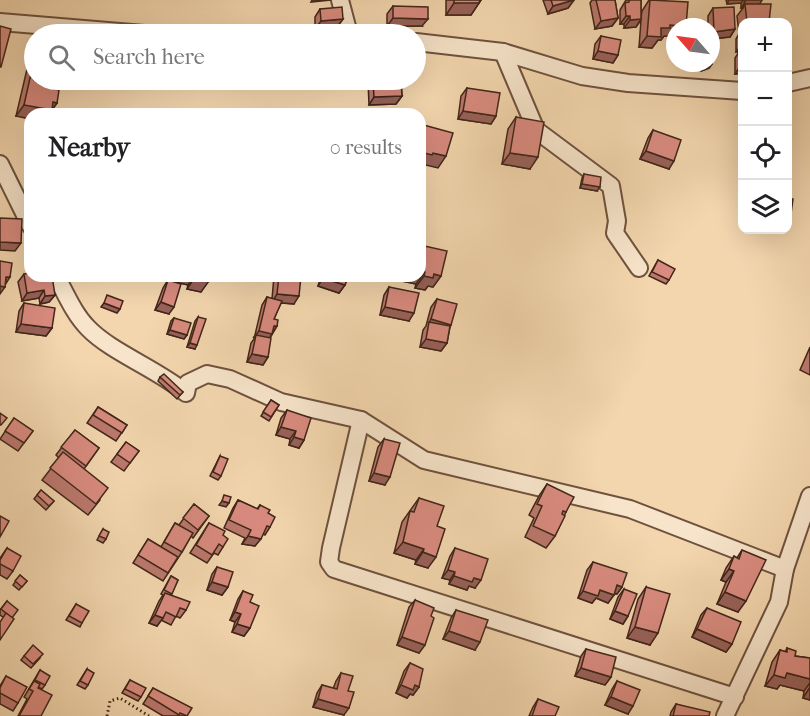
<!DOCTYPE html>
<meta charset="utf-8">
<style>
body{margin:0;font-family:"IM FELL French Canon",serif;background:#f6f6f6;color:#202124}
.controls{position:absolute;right:18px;top:18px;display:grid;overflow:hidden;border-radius:12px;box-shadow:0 6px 24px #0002}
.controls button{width:54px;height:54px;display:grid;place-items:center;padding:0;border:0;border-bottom:2px solid #e0e0e0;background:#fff;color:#202124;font:30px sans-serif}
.compass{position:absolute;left:666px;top:18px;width:54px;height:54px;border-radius:50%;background:#fff;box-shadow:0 6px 24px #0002;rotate:298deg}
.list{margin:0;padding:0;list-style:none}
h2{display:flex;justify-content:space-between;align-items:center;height:78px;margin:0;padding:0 24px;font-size:26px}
h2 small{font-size:20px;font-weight:400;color:#757577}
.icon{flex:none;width:33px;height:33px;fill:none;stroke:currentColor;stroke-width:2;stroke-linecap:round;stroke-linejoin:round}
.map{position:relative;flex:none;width:810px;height:716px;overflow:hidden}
.search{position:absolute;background:#fff;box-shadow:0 6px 24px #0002;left:24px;top:24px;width:402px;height:66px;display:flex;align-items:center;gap:15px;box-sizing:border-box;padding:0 21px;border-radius:33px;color:#757577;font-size:22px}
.panel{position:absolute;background:#fff;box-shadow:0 6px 24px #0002;left:24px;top:108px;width:402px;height:174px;border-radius:18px}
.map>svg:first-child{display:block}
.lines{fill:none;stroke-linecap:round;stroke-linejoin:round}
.minor-casing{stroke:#6e523e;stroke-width:20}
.path{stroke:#412619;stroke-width:3;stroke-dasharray:1.5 3;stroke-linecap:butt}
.minor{stroke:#f7e4ca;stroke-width:16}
.wall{fill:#bb786d;stroke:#412619;stroke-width:1.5}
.shaded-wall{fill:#986159;stroke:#412619;stroke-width:1.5}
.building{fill:#d98b7f;stroke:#412619;stroke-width:1.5}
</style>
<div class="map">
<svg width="810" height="716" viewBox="0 0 810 716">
<rect width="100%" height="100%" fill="#f3d6ae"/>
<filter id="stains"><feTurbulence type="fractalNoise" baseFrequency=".00333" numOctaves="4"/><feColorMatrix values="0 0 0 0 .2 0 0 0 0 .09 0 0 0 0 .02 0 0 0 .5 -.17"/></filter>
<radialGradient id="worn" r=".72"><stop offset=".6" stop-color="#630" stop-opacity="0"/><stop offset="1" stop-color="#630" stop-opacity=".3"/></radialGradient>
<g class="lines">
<!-- minor casing -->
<g class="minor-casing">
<g id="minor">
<path d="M 340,0 L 349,34"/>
<path d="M 0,22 L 144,34"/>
<path d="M 416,42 L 503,52 L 582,76 L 628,83 L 742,91"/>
<path d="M 503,52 L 536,130 L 611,186 L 617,221 L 615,233 L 639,268"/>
<path d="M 788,83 L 810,78"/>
<path d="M 0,164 L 30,225"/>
<path d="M 56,276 C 66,294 74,314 88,328 C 111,352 157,369 186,393 L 188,383 L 207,374 L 230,379 L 281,402 L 361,420 L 424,460 L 630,509 L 785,569"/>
<path d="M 361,420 L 331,548 L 329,562 L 334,569 L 735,697"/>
<path d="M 725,716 L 779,602 L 785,569 L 810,496"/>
</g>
</g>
<!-- path -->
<path class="path" d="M 107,716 L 110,701 L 120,698 L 149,716"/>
<!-- minor -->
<use href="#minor" class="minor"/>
</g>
<!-- wall -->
<g class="wall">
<path d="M 446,0 L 481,0 L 471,15 L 446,15 Z"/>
<path d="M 543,0 L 574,0 L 568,8 L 548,14 Z"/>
<path d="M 592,0 L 615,0 L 618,18 L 612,26 L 595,29 L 590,3 Z"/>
<path d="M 626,0 L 641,0 L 641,18 L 642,11 L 649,0 L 662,0 L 686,26 L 686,27 L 675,27 L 675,37 L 664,36 L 661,40 L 658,40 L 652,48 L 639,47 L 641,20 L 636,27 L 624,28 L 624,24 L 620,24 L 620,10 Z"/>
<path d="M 726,0 L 762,0 L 759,4 L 769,22 L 742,22 L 742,73 L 735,74 L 735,58 L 739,52 L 736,52 L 736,39 L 739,34 L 737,16 L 743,8 L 741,8 L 741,3 L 727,4 Z"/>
<path d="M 393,6 L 422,26 L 387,26 L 387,14 Z"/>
<path d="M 713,8 L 735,29 L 730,37 L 711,39 L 711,27 L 708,27 L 708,16 Z"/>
<path d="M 320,9 L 343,19 L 337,27 L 315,29 L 315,17 Z"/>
<path d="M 601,36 L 618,55 L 613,63 L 593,59 L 595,44 Z"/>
<path d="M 34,40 L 34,80 L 54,89 L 57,103 L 49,114 L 30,114 L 16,116 L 28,65 L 26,64 L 29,49 Z"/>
<path d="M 701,63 L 711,63 L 712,64 L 709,68 L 701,71 L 699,66 Z"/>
<path d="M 369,80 L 403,80 L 401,81 L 402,96 L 396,104 L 369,105 L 368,81 Z"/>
<path d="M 467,88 L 496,116 L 491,124 L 458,119 L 461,96 Z"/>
<path d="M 516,117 L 530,169 L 502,164 L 508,129 Z"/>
<path d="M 653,130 L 669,169 L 640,159 L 648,138 Z"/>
<path d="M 584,174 L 597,191 L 580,188 L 582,178 Z"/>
<path d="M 420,245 L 441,276 L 433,287 L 428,286 L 425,290 L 415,288 L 416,284 L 397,280 L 398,276 L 420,276 Z"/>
<path d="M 658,260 L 669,280 L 666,284 L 649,276 Z"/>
<path d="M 24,274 L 55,295 L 49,302 L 40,304 L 39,298 L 22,301 L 18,282 Z"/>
<path d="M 167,276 L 211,276 L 201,292 L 187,289 L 188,285 L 169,280 L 169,314 L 155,310 L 163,288 L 168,280 L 167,280 Z"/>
<path d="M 274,276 L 301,276 L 294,304 L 281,303 L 274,319 L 277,326 L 270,338 L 268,357 L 263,365 L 247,362 L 251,343 L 254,339 L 262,305 L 267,297 L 272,299 Z"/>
<path d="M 321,276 L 348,276 L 345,285 L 339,293 L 318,286 Z"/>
<path d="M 389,287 L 409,321 L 380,315 L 384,295 Z"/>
<path d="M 437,299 L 451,325 L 450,327 L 447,343 L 441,351 L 420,347 L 423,330 L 426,326 L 431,307 Z"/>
<path d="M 24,303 L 52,328 L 46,336 L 16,332 L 19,311 Z"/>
<path d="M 198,317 L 195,349 L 187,347 L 195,321 Z"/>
<path d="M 174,318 L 187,335 L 184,339 L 167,334 L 171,321 Z"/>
<path d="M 810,347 L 810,375 L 800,370 Z"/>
<path d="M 160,377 L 183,392 L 177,399 L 158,381 Z"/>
<path d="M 271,400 L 279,405 L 269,421 L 261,416 Z"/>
<path d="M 98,407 L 127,425 L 116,441 L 87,423 Z"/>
<path d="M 287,410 L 304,440 L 299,448 L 289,445 L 290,439 L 276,435 L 281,418 Z"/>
<path d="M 14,418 L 33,431 L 18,451 L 0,439 Z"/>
<path d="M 75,430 L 99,448 L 84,469 L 100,500 L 88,515 L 42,480 L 59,458 L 56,455 Z"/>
<path d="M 384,439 L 385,485 L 369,481 L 378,447 Z"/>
<path d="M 126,442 L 139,451 L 124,471 L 111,462 Z"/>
<path d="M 220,456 L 221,476 L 218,480 L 210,476 Z"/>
<path d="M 547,484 L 566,512 L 555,536 L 546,548 L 525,537 L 534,518 L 529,515 L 539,496 Z"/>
<path d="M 41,490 L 54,501 L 46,510 L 34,499 Z"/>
<path d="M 419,498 L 437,526 L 428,568 L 415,564 L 416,560 L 394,553 L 402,522 Z"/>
<path d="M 238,500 L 257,509 L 260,505 L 268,513 L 270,527 L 265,535 L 263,534 L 255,546 L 242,544 L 245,538 L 224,528 L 233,508 Z"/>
<path d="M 194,504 L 209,516 L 193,538 L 191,536 L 182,552 L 163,581 L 133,563 L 148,539 L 161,547 L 175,523 L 179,525 Z"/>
<path d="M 209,523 L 223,535 L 223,547 L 218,555 L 214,553 L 207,563 L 190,553 Z"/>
<path d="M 103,529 L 106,539 L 103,543 L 97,540 Z"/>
<path d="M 7,548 L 13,571 L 7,579 L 0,575 L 0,558 Z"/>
<path d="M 455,548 L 475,588 L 469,586 L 467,590 L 449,584 L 450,580 L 442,578 L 450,556 Z"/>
<path d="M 742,550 L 738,612 L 717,604 L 726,582 L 721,580 L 726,568 L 734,556 L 737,558 Z"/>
<path d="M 593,562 L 622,587 L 617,594 L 614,594 L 608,603 L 596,598 L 592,603 L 578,598 L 587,570 Z"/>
<path d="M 217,567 L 228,587 L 222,595 L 207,590 L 212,574 Z"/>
<path d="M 20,575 L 27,581 L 19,590 L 13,585 Z"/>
<path d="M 171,576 L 178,580 L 171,595 L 186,610 L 180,618 L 176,616 L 171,625 L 161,620 L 157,626 L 149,623 L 159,601 L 163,595 L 161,594 Z"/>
<path d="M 646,587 L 650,645 L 627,638 L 638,599 Z"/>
<path d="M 624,589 L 628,616 L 623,624 L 610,619 L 618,597 Z"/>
<path d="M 243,591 L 250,602 L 250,628 L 244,636 L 232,632 L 235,622 L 230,620 L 238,599 Z"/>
<path d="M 415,600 L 419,653 L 397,645 L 409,607 Z"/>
<path d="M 7,601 L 12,618 L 3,617 L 0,615 L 0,610 Z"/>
<path d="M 76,604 L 82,623 L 80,627 L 66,620 Z"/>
<path d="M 707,608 L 732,644 L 726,652 L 692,637 L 701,615 Z"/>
<path d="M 456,610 L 475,650 L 443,639 L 451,618 Z"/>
<path d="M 787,648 L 795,656 L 810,658 L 810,700 L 803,698 L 804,691 L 780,685 L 777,689 L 765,686 L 772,662 L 780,650 L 785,652 Z"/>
<path d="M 586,649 L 611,677 L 605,685 L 575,676 L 581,656 Z"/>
<path d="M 24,656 L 40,658 L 31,668 L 21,660 Z"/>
<path d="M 410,663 L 419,687 L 413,695 L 410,694 L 407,698 L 396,693 L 404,671 Z"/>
<path d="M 87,669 L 88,685 L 85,689 L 77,685 Z"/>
<path d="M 40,670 L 45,685 L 42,689 L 38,687 L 41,716 L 18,716 L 27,699 L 24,697 Z"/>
<path d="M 341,673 L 348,691 L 344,715 L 313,707 L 317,693 L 322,685 L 333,689 L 336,681 Z"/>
<path d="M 6,676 L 18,703 L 13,711 L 0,704 L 0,686 Z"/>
<path d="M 130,680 L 141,697 L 138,701 L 122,693 Z"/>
<path d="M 617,681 L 628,714 L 605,705 L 612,689 Z"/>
<path d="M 153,688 L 187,716 L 163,716 L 143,704 Z"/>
<path d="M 538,699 L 555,716 L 529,716 L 533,707 Z"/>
<path d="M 676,704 L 709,716 L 670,716 L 671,712 Z"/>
</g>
<!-- shaded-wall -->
<g class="shaded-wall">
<path d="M 312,0 L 331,0 L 311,2 Z"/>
<path d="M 481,0 L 471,15 L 446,15 L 454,3 Z"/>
<path d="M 574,0 L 568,8 L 548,14 L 553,6 Z"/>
<path d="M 729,0 L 744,0 L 741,3 L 727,4 Z"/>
<path d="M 746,0 L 762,0 L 758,7 L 745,4 L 743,8 L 741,8 Z"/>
<path d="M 626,16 L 630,16 L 624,24 L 620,24 Z"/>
<path d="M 393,18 L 428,19 L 422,26 L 387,26 Z"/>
<path d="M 618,18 L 612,26 L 595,29 L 601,21 Z"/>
<path d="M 343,19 L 337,27 L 315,29 L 321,21 Z"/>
<path d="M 641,19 L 636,27 L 624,28 L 630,20 Z"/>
<path d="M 670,25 L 686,26 L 686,27 L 675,27 L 675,37 L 664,36 L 661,40 L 658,40 L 652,48 L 639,47 L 647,36 L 661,28 Z"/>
<path d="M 735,29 L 730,37 L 711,39 L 711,37 L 714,32 Z"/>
<path d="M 742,44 L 742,47 L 739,52 L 736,52 Z"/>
<path d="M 598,51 L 618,55 L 613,63 L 593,59 Z"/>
<path d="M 34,53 L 34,56 L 28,65 L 26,64 Z"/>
<path d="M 742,63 L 742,73 L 735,74 Z"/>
<path d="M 712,64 L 709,68 L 701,71 L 704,68 Z"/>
<path d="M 83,80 L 97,80 L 112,82 L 107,89 L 79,85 Z"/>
<path d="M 402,96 L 396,104 L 369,105 L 374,97 Z"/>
<path d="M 53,102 L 57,103 L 49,114 L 30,114 L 30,119 L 16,116 L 24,105 Z"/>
<path d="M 463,111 L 496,116 L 491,124 L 458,119 Z"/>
<path d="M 646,151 L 674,161 L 669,169 L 640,159 Z"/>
<path d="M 420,152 L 433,153 L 446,156 L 438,168 L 426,165 L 424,167 L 420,166 Z"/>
<path d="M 510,153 L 538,157 L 530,169 L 502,164 Z"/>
<path d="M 582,184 L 600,187 L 597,191 L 580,188 Z"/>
<path d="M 0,242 L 21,243 L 15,251 L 0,250 Z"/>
<path d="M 420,271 L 425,272 L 416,284 L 397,280 L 399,276 L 420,276 Z"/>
<path d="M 434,274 L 441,276 L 433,287 L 428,286 L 425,290 L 415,288 L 424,276 Z"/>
<path d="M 169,276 L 194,276 L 188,285 L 167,280 Z"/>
<path d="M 6,277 L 10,277 L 5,285 Z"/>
<path d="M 195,277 L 209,281 L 201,292 L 187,289 Z"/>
<path d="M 323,278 L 345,285 L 339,293 L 318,286 Z"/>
<path d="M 0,286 L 5,287 L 0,294 Z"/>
<path d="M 44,290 L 39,298 L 22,301 L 27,293 Z"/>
<path d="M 277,294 L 299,296 L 294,304 L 272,302 Z"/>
<path d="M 55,295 L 49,302 L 40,304 L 45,296 Z"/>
<path d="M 161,302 L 174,307 L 169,314 L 155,310 Z"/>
<path d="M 104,303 L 120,309 L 117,313 L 101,307 Z"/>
<path d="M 385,307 L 414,313 L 409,321 L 380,315 Z"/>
<path d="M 431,319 L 451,325 L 446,333 L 429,323 Z"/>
<path d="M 21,324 L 52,328 L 46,336 L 16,332 Z"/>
<path d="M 274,326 L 277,326 L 267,342 L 256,335 L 253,338 L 259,331 Z"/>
<path d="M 170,330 L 187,335 L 184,339 L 167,334 Z"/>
<path d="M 426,339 L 447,343 L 441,351 L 420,347 Z"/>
<path d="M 190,343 L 197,345 L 195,349 L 187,347 Z"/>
<path d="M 252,354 L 268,357 L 263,365 L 247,362 Z"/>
<path d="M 281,427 L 296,431 L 290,439 L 276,435 Z"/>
<path d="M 294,437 L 304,440 L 299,448 L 289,445 Z"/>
<path d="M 374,473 L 390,477 L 385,485 L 369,481 Z"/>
<path d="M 222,501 L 229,503 L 226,507 L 219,505 Z"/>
<path d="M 248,536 L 261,539 L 255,546 L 242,544 Z"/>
<path d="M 403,542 L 424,549 L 416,560 L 394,553 Z"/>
<path d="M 423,552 L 436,557 L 428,568 L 415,564 Z"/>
<path d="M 729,569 L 734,571 L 726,582 L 721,580 Z"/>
<path d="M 448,570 L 455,572 L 450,580 L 442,578 Z"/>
<path d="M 454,576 L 474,578 L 481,580 L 475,588 L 469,586 L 467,590 L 449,584 Z"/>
<path d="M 212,582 L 228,587 L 222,595 L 207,590 Z"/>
<path d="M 617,585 L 622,587 L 617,594 L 612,593 Z"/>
<path d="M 600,590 L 614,595 L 608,603 L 596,598 L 592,603 L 578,598 L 583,591 Z"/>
<path d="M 725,592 L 746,601 L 738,612 L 717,604 Z"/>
<path d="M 615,611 L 628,616 L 623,624 L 610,619 Z"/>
<path d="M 235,612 L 241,614 L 235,622 L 230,620 Z"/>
<path d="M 155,615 L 163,618 L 157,626 L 149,623 Z"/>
<path d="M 237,624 L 250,628 L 244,636 L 232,632 Z"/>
<path d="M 635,627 L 658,633 L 650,645 L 627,638 Z"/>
<path d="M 697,629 L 732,644 L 726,652 L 692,637 Z"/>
<path d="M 449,631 L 480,642 L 475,650 L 443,639 Z"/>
<path d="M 402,637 L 425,645 L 419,653 L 397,645 Z"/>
<path d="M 581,668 L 611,677 L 605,685 L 575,676 Z"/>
<path d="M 787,673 L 810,679 L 810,683 L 804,691 L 780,685 L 777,689 L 765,686 L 774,675 Z"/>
<path d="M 401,685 L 415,685 L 419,687 L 413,695 L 410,694 L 407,698 L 396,693 Z"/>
<path d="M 810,687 L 810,700 L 803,698 Z"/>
<path d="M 611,697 L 633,706 L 628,714 L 605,705 Z"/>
<path d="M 318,699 L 349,708 L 344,715 L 313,707 Z"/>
</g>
<!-- building -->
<g class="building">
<path d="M 454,0 L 480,0 L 479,3 L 454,3 Z"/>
<path d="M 551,0 L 574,0 L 553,6 Z"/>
<path d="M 596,0 L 615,0 L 618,18 L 601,21 Z"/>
<path d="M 629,0 L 641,0 L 641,19 L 630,20 L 630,16 L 626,16 L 625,3 L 629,2 Z"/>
<path d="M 650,0 L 688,2 L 686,26 L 670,25 L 670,28 L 661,28 L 661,37 L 647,36 Z"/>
<path d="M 745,4 L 771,4 L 769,22 L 747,22 Z"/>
<path d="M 393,6 L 428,7 L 428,19 L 393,18 Z"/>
<path d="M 342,7 L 343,19 L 321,21 L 320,9 Z"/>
<path d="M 734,7 L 735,29 L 714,32 L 713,8 Z"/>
<path d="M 0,26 L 11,29 L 1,67 L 0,67 Z"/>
<path d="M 601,36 L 621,40 L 618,55 L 598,51 Z"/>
<path d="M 34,60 L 34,80 L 56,80 L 54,89 L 59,90 L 57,103 L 53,102 L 52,110 L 24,105 Z"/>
<path d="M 711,62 L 712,64 L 704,68 L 702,63 L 711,63 Z"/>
<path d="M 97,80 L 113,80 L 112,82 Z"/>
<path d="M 373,80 L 401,80 L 402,96 L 374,97 Z"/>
<path d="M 467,88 L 500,93 L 496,116 L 463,111 Z"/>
<path d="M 516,117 L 544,122 L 538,157 L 510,153 Z"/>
<path d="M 420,124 L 453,133 L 446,156 L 433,153 L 432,155 L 420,152 Z"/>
<path d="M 653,130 L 681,140 L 674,161 L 646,151 Z"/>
<path d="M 584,174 L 601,177 L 600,187 L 582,184 Z"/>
<path d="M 788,198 L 793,199 L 790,221 L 788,221 Z"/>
<path d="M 0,218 L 22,219 L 21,243 L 0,242 Z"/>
<path d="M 420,245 L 447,251 L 441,276 L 434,274 L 433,278 L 424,276 L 425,272 L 420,271 Z"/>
<path d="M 658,260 L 675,269 L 669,280 L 652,272 Z"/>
<path d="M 0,261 L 12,263 L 10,277 L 6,277 L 5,287 L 0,286 Z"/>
<path d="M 30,273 L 30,276 L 52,276 L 55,295 L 45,296 L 44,290 L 27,293 L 24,274 Z"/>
<path d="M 196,276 L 211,276 L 209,281 L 195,277 Z"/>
<path d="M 279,276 L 301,276 L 299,296 L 277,294 Z"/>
<path d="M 324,276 L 348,276 L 345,285 L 323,278 Z"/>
<path d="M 168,280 L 181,284 L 174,307 L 161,302 Z"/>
<path d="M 389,287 L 419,293 L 414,313 L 385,307 Z"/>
<path d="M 107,295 L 123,301 L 120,309 L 104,303 Z"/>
<path d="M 267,297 L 282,301 L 274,319 L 278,320 L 277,326 L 274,326 L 272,334 L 259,331 Z"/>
<path d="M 437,299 L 457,304 L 451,325 L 431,319 Z"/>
<path d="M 24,303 L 55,308 L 52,328 L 21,324 Z"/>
<path d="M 198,317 L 206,319 L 197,345 L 190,343 Z"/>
<path d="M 174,318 L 191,323 L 187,335 L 170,330 Z"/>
<path d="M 429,322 L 450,326 L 447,343 L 426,339 Z"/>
<path d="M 256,335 L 271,338 L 268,357 L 252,354 Z"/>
<path d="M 164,374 L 183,392 L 180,395 L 160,377 Z"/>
<path d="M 271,400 L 279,405 L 271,417 L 263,412 Z"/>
<path d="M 98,407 L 127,425 L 122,433 L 93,415 Z"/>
<path d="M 287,410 L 311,418 L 304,440 L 294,437 L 296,431 L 281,427 Z"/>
<path d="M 0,413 L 7,418 L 1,425 L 0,425 Z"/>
<path d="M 14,418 L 33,431 L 24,443 L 5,431 Z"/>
<path d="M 75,430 L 99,448 L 86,466 L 61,447 Z"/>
<path d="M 384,439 L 400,443 L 390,477 L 374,473 Z"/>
<path d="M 126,442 L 139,451 L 130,463 L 117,454 Z"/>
<path d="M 63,452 L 108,488 L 96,504 L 50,468 Z"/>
<path d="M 220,456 L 228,459 L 221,476 L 213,472 Z"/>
<path d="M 547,484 L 574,497 L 566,512 L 563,511 L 562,514 L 565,516 L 555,536 L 533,526 L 542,506 L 537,504 Z"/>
<path d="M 41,490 L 54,501 L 49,506 L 37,495 Z"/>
<path d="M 224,495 L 231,497 L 229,503 L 222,501 Z"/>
<path d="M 419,498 L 444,506 L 437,526 L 445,529 L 436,557 L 423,552 L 424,549 L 403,542 L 410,511 L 414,512 Z"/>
<path d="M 238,500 L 258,509 L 260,505 L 270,510 L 268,513 L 275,517 L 270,527 L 267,526 L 261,539 L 248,536 L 251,530 L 229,520 Z"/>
<path d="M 194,504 L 209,516 L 198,530 L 183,518 Z"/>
<path d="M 0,516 L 9,521 L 0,537 Z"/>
<path d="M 175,523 L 193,533 L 182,552 L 164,542 Z"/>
<path d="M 209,523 L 225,531 L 223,535 L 228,539 L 223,547 L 219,544 L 212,555 L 196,545 Z"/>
<path d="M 103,529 L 109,532 L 106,539 L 99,536 Z"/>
<path d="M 148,539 L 178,557 L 168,573 L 138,555 Z"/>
<path d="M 7,548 L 21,556 L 13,571 L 0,564 L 0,560 Z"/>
<path d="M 455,548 L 488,559 L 481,580 L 474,578 L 472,582 L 454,576 L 455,572 L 448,570 Z"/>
<path d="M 742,550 L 766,560 L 746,601 L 725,592 L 734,571 L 729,569 L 734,556 L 739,559 Z"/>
<path d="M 593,562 L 627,573 L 622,587 L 617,585 L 614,595 L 600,590 L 598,596 L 583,591 Z"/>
<path d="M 217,567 L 233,572 L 228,587 L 212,582 Z"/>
<path d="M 20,575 L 27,581 L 22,587 L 15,581 Z"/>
<path d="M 171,576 L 178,580 L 172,594 L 164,590 Z"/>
<path d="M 646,587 L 670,594 L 658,633 L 635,627 Z"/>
<path d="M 624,589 L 637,594 L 628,616 L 615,611 Z"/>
<path d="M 243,591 L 253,595 L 250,602 L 259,606 L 250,628 L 237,624 L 241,614 L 235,612 Z"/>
<path d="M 165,593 L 190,602 L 186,610 L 180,608 L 176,617 L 166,612 L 163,618 L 155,615 Z"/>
<path d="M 415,600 L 434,608 L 431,616 L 434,618 L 425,645 L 402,637 Z"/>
<path d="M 7,601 L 18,610 L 12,618 L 1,609 Z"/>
<path d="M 76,604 L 89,611 L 82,623 L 69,616 Z"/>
<path d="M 707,608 L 741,622 L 732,644 L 697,629 Z"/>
<path d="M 456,610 L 488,620 L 480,642 L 449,631 Z"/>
<path d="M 6,613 L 14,619 L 0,640 L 0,622 Z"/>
<path d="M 33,645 L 43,654 L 33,664 L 24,656 Z"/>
<path d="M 787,648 L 796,651 L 795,656 L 810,658 L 810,679 L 787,673 L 785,678 L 774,675 L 780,650 L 787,652 Z"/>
<path d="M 586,649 L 616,657 L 611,677 L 581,668 Z"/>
<path d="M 410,663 L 423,669 L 419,687 L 415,685 L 413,690 L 401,685 Z"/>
<path d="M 87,669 L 94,673 L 88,685 L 80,681 Z"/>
<path d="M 40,670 L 50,676 L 45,685 L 35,680 Z"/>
<path d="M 341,673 L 353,676 L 348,691 L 354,692 L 349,708 L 318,699 L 322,685 L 337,689 Z"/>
<path d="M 6,676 L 27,687 L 18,703 L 0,693 L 0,688 Z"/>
<path d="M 130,680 L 146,688 L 141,697 L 125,689 Z"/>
<path d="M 34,681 L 40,684 L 38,688 L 52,695 L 41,716 L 19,716 L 33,691 L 29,689 Z"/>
<path d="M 617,681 L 640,690 L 633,706 L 611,697 Z"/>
<path d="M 153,688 L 192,708 L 187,716 L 180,713 L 179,715 L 148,696 Z"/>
<path d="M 538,699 L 559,707 L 555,716 L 532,716 Z"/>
<path d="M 676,704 L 710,712 L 709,716 L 673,716 Z"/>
</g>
<rect width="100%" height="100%" filter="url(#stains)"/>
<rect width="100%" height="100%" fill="url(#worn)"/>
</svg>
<div class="controls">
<button>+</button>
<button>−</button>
<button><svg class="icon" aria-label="locate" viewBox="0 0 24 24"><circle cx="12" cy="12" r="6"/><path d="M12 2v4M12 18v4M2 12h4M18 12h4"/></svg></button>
<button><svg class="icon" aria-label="layers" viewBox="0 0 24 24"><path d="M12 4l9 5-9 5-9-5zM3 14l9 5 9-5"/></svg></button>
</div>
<svg class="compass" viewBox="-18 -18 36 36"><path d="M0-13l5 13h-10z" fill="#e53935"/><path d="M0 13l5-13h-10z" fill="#757577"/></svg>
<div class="search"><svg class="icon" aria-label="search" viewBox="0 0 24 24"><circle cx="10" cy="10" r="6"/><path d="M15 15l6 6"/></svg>Search here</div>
<section class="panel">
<h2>Nearby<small>0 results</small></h2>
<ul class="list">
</ul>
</section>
</div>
